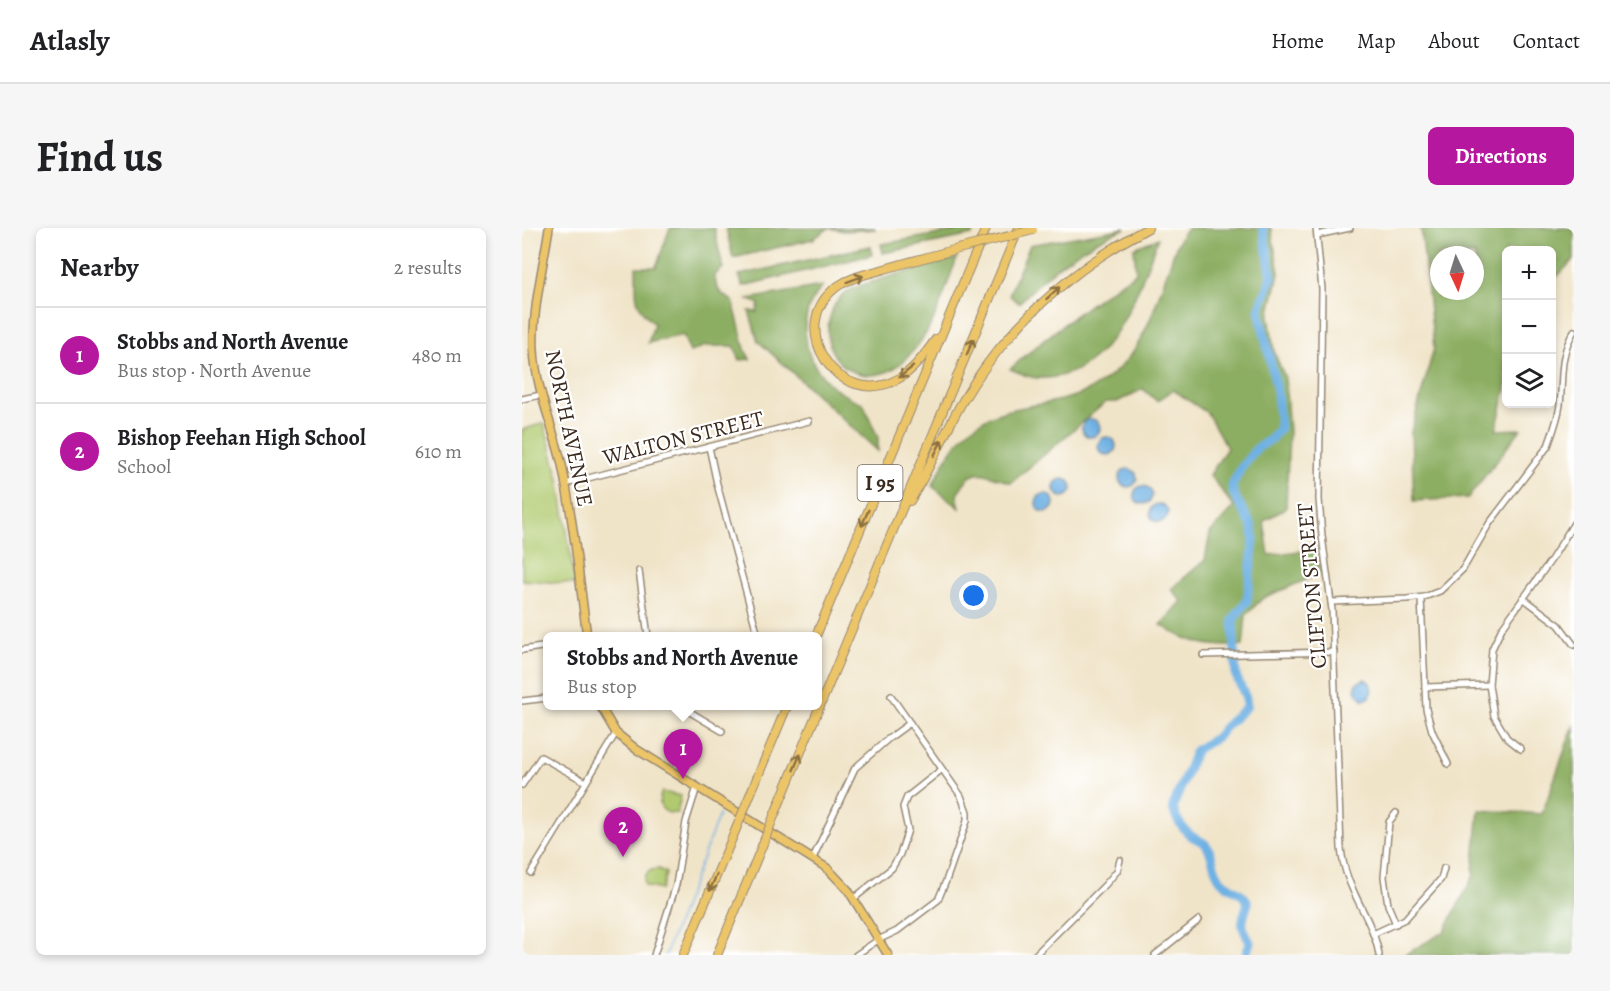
<!DOCTYPE html>
<meta charset="utf-8">
<style>
body{margin:0;font-family:Alegreya,serif;background:#f6f6f6;color:#202124}
.controls{position:absolute;right:18px;top:18px;display:grid;overflow:hidden;border-radius:9px;box-shadow:0 3px 9px #0003}
.controls button{width:54px;height:54px;display:grid;place-items:center;padding:0;border:0;border-bottom:2px solid #e0e0e0;background:#fff;color:#202124;font:30px sans-serif}
.compass{position:absolute;left:908px;top:18px;width:54px;height:54px;border-radius:50%;background:#fff;box-shadow:0 3px 9px #0003;rotate:176deg}
.you{position:absolute;left:452px;top:368px;width:21px;height:21px;margin:-15px;border:4px solid #fff;border-radius:50%;background:#1a73e8;box-shadow:0 0 0 9px #1a73e833}
.badge{display:grid;place-items:center;width:39px;height:39px;border-radius:50%;background:#b5179e;color:#fff;font-size:20px;font-weight:700}
.pin{position:absolute;translate:-50% -50px;filter:drop-shadow(0 2px 3px #0008)}
.pin::after{content:'';position:absolute;top:32px;width:21px;height:18px;background:inherit;clip-path:polygon(0 0,100% 0,50% 100%)}
.popup{position:absolute;left:21px;top:404px;width:279px;height:78px;box-sizing:border-box;display:grid;place-content:center;border-radius:9px;background:#fff;filter:drop-shadow(0 2px 4px #0005);font-size:20px;white-space:nowrap;color:#757577}
.popup b{font-size:22px;color:#202124}
.popup::after{content:'';position:absolute;left:50%;top:100%;margin-left:-12px;border:12px solid transparent;border-top-color:#fff}
.list{margin:0;padding:0;list-style:none}
h2{display:flex;justify-content:space-between;align-items:center;height:78px;margin:0;padding:0 24px;font-size:26px}
h2 small{font-size:20px;font-weight:400;color:#757577}
.list li{display:grid;grid-template-columns:39px 1fr auto;gap:18px;align-items:center;box-sizing:border-box;height:96px;padding:0 24px;border-top:2px solid #e0e0e0}
.list b{display:block;font-size:22px;white-space:nowrap}
.list p{margin:0;font-size:20px;white-space:nowrap;color:#757577}
.list em{font-size:20px;font-style:normal;color:#757577}
.icon{flex:none;width:33px;height:33px;fill:none;stroke:currentColor;stroke-width:2;stroke-linecap:round;stroke-linejoin:round}
.map{position:relative;flex:none;width:1052px;height:727px;overflow:hidden;border-radius:9px}
header{display:flex;align-items:center;gap:36px;box-sizing:border-box;height:84px;padding:0 30px;background:#fff;border-bottom:2px solid #e0e0e0}
header strong{font-size:28px}
nav{display:flex;gap:33px;margin-inline-start:auto;font-size:21px}
.intro{display:flex;align-items:center;justify-content:space-between;box-sizing:border-box;height:144px;padding:0 36px}
h1{margin:0;font-size:42px}
.button{padding:15px 27px;border-radius:9px;background:#b5179e;color:#fff;font-size:21px;font-weight:700}
main{display:flex;gap:36px;padding:0 36px}
aside{flex:1;background:#fff;border-radius:9px;box-shadow:0 3px 9px #0003}
.map>svg:first-child{display:block}
.green{fill:#b1ca70;stroke:#767a47;stroke-width:1.5}
.forest{fill:#8cae62;stroke:#646c40;stroke-width:1.5;fill-rule:evenodd}
.water{fill:#6eb1e3;stroke:#546e80;stroke-width:1.5}
.lines{fill:none;stroke-linecap:round;stroke-linejoin:round}
.stream{stroke:#6eb1e3;stroke-width:1.5}
.river{stroke:#6eb1e3;stroke-width:9}
.minor-casing{stroke:#968773;stroke-width:8}
.major-casing{stroke:#968773;stroke-width:10}
.highway-casing{stroke:#968773;stroke-width:10}
.minor{stroke:#fff;stroke-width:5}
.major{stroke:#edc569;stroke-width:7}
.highway{stroke:#edc569;stroke-width:8}
.highway-bridge-casing{stroke:#968773;stroke-width:10;stroke-linecap:butt}
.highway-bridge{stroke:#edc569;stroke-width:8}
.oneway{stroke:#8b7040}
.labels{text-anchor:middle;stroke-width:4.5;stroke-linejoin:round;paint-order:stroke}
.shield{fill:#fff;stroke:#766a62;stroke-width:1.5}
.shield-label{font-size:21px;font-weight:bold;fill:#3b2a1e}
.street-label{font-size:22px;fill:#3b2a1e;stroke:#fff}
</style>
<header>
<strong>Atlasly</strong>
<nav><a>Home</a><a>Map</a><a>About</a><a>Contact</a></nav>
</header>
<div class="intro"><h1>Find us</h1><a class="button">Directions</a></div>
<main>
<aside>
<h2>Nearby<small>2 results</small></h2>
<ul class="list">
<li><span class="badge">1</span><div><b>Stobbs and North Avenue</b><p>Bus stop · North Avenue</p></div><em>480 m</em></li>
<li><span class="badge">2</span><div><b>Bishop Feehan High School</b><p>School</p></div><em>610 m</em></li>
</ul>
</aside>
<div class="map">
<svg width="1052" height="727" viewBox="0 0 1052 727">
<rect width="100%" height="100%" fill="#fff"/>
<filter id="ink" filterUnits="userSpaceOnUse"><feTurbulence type="fractalNoise" baseFrequency=".0167" numOctaves="2"/><feDisplacementMap in="SourceGraphic" scale="12" xChannelSelector="R" yChannelSelector="G"/><feConvolveMatrix kernelMatrix="1 2 1 2 8 2 1 2 1" color-interpolation-filters="sRGB"/></filter>
<filter id="wash" filterUnits="userSpaceOnUse"><feTurbulence type="fractalNoise" baseFrequency=".008" numOctaves="4" result="noise"/><feDisplacementMap in="SourceGraphic" scale="24" xChannelSelector="R" yChannelSelector="G"/><feGaussianBlur stdDeviation="1.35" result="paint"/><feColorMatrix in="noise" values="0 0 0 0 0 0 0 0 0 0 0 0 0 0 0 0 0 1.4 0 .05"/><feComposite in="paint" operator="in"/></filter>
<g filter="url(#wash)">
<rect width="100%" height="100%" fill="#f0e4c8"/>
<!-- green -->
<g class="green">
<path d="M 22,195 L 37,251 L 53,356 L 0,352 L 0,202 Z"/>
<path d="M 140,564 L 159,568 L 155,585 C 141,587 134,577 140,564 Z"/>
<path d="M 137,641 L 144,645 L 139,662 L 123,658 C 120,648 126,641 137,641 Z"/>
</g>
<!-- forest -->
<g class="forest">
<path d="M 148,0 L 192,0 L 201,40 L 193,47 C 193,61 199,67 211,73 L 223,121 L 228,131 L 218,132 L 212,118 L 183,118 L 168,124 L 161,107 L 126,115 L 132,96 C 109,74 115,68 114,39 L 134,39 Z"/>
<path d="M 204,0 L 353,0 L 353,1 L 322,3 L 307,0 L 291,11 L 211,30 Z"/>
<path d="M 453,0 L 450,7 L 361,25 L 359,16 Z"/>
<path d="M 604,0 C 557,19 532,39 497,75 L 487,67 L 508,17 Z"/>
<path d="M 666,0 L 749,0 L 757,45 L 747,88 L 752,124 L 763,150 L 767,204 L 764,280 L 742,293 L 747,327 L 794,321 L 798,346 L 741,370 L 724,387 L 721,418 C 687,419 667,416 639,397 L 660,373 L 649,361 L 683,332 L 688,305 L 712,279 L 688,247 L 705,220 L 685,185 L 651,162 L 635,173 L 621,161 L 595,174 L 584,174 L 489,255 C 461,245 450,236 435,267 L 438,280 L 410,258 C 420,239 429,219 445,204 C 473,178 508,180 543,171 C 563,166 584,154 598,139 C 625,113 635,71 648,36 C 652,24 656,9 666,0 Z"/>
<path d="M 899,0 L 1052,0 L 1052,31 L 1030,54 L 1030,22 L 984,22 L 984,161 L 974,202 L 999,201 L 946,270 L 892,273 L 889,204 L 912,120 ZM 917,27 L 953,27 L 953,63 L 917,63 Z"/>
<path d="M 636,10 C 614,66 590,154 515,150 C 506,150 497,144 488,141 C 528,106 569,74 614,45 L 612,20 Z"/>
<path d="M 349,18 L 350,27 L 221,58 L 217,47 Z"/>
<path d="M 435,30 C 424,58 415,93 396,117 C 387,128 375,142 361,145 C 324,155 298,123 308,89 C 310,81 315,71 322,66 C 331,58 345,56 356,52 C 382,44 409,37 435,30 Z"/>
<path d="M 300,58 C 295,66 288,74 286,82 C 274,124 301,162 341,175 L 356,210 L 356,223 L 236,113 L 227,83 L 235,84 L 237,76 L 226,71 Z"/>
<path d="M 1052,496 L 1052,727 L 882,727 L 922,704 L 953,645 L 951,644 L 957,582 L 1020,586 Z"/>
</g>
<!-- water -->
<g class="water">
<circle cx="569" cy="200" r="9"/>
<circle cx="585" cy="218" r="9"/>
<circle cx="606" cy="250" r="9"/>
<circle cx="541" cy="260" r="9"/>
<circle cx="621" cy="267" r="9"/>
<circle cx="523" cy="275" r="9"/>
<circle cx="637" cy="285" r="9"/>
<path d="M 843,451 C 850,455 851,462 848,469 L 842,472 L 833,462 L 835,455 Z"/>
</g>
<g class="lines">
<!-- stream -->
<path class="stream" d="M 143,727 L 197,587"/>
<!-- river -->
<path class="river" d="M 724,727 L 728,714 C 717,696 720,694 726,675 C 719,660 706,662 698,651 C 690,641 692,625 683,616 C 680,613 674,611 671,609 C 661,602 652,589 651,578 L 674,522 L 695,509 L 702,500 L 725,478 L 724,470 L 714,448 L 711,392 L 725,373 L 732,311 L 730,298 L 712,267 L 710,258 L 719,240 L 734,221 L 749,211 L 758,200 L 755,163 L 737,82 L 750,49 L 741,0"/>
</g>
</g>
<g filter="url(#ink)">
<g class="lines">
<!-- minor casing -->
<g class="minor-casing">
<g id="minor">
<path d="M 794,0 L 800,61 L 797,271 L 800,308 L 810,382 L 819,620 C 823,663 851,689 857,727"/>
<path d="M 795,7 L 828,0"/>
<path d="M 0,171 L 19,167"/>
<path d="M 187,219 L 195,256 L 236,408"/>
<path d="M 43,256 L 287,193"/>
<path d="M 117,343 L 126,408"/>
<path d="M 899,370 L 904,481 L 910,503 L 926,536"/>
<path d="M 1001,370 L 1037,397 L 1052,417"/>
<path d="M 809,374 L 885,371 L 902,369 L 918,363 L 941,341 L 967,296 L 1026,218 C 1031,204 1036,191 1038,177 C 1041,149 1037,128 1052,103"/>
<path d="M 0,422 L 26,418"/>
<path d="M 681,427 L 812,424"/>
<path d="M 903,459 L 967,457"/>
<path d="M 0,473 L 26,470"/>
<path d="M 158,478 L 200,503"/>
<path d="M 999,521 L 985,510 L 972,488 L 967,457 L 970,421 L 980,400 L 1029,332 L 1052,295"/>
<path d="M 0,557 L 19,529 L 64,554"/>
<path d="M 874,585 L 867,594 L 862,649 L 866,677 L 874,696"/>
<path d="M 291,630 L 333,540 L 366,511 L 388,495"/>
<path d="M 9,645 L 94,505"/>
<path d="M 331,671 L 370,640 L 378,626 L 386,602 L 381,579 L 385,569 L 419,542"/>
<path d="M 851,706 L 883,691 L 919,651 L 922,640"/>
<path d="M 132,727 L 154,657 L 164,594 L 175,559"/>
<path d="M 334,727 L 356,712 L 375,703 L 416,672 L 424,653 L 445,593 L 445,584 L 439,568 L 369,468"/>
<path d="M 513,727 L 583,657 L 595,643 L 598,632"/>
<path d="M 633,727 L 677,692"/>
</g>
</g>
<!-- major casing -->
<g class="major-casing">
<g id="major">
<path d="M 27,0 C 21,40 10,82 12,122 C 14,162 31,198 40,237 C 52,294 57,351 65,408"/>
<path d="M 78,478 L 94,505 L 114,521 L 305,640 L 326,662 L 366,727"/>
</g>
</g>
<!-- highway casing -->
<g class="highway-casing">
<g id="highway">
<path d="M 414,111 C 403,126 392,142 376,151 C 316,184 261,97 316,58 C 329,49 345,46 359,42 C 387,34 415,26 444,19"/>
<path d="M 388,273 C 407,242 421,208 439,176 C 483,100 549,41 626,0"/>
<path d="M 294,408 L 464,0"/>
<path d="M 226,572 L 265,478"/>
<path d="M 252,588 L 497,0"/>
<path d="M 161,727 L 214,601"/>
<path d="M 195,727 L 240,618"/>
</g>
</g>
<!-- minor -->
<use href="#minor" class="minor"/>
<!-- major -->
<use href="#major" class="major"/>
<!-- highway -->
<use href="#highway" class="highway"/>
<!-- highway-bridge casing -->
<g class="highway-bridge-casing">
<g id="highway-bridge">
<path d="M 444,19 L 511,2"/>
<path d="M 214,601 L 226,572"/>
<path d="M 240,618 L 252,588"/>
</g>
</g>
<!-- highway-bridge -->
<use href="#highway-bridge" class="highway-bridge"/>
</g>
<!-- one-way arrows -->
<defs><path id="oneway-shaft" d="M-6 0H5M1.5-3L5.5 0L1.5 3" fill="none" stroke-width="1.6" stroke-linecap="round" stroke-linejoin="round" transform="scale(1.5)"/></defs>
<g class="oneway">
<use href="#oneway-shaft" transform="translate(333 51) rotate(-20)"/>
<use href="#oneway-shaft" transform="translate(531 65) rotate(-42)"/>
<use href="#oneway-shaft" transform="translate(448 119) rotate(-67)"/>
<use href="#oneway-shaft" transform="translate(384 144) rotate(142)"/>
<use href="#oneway-shaft" transform="translate(416 220) rotate(-63)"/>
<use href="#oneway-shaft" transform="translate(343 290) rotate(113)"/>
<use href="#oneway-shaft" transform="translate(275 534) rotate(-67)"/>
<use href="#oneway-shaft" transform="translate(191 655) rotate(113)"/>
</g>
</g>
<g class="labels">
<!-- shield labels -->
<rect class="shield" x="335.5" y="237" width="45" height="36" rx="4.5"/>
<g class="shield-label">
<text x="358" y="262">I 95</text>
</g>
<!-- street labels -->
<g class="street-label">
<text transform="translate(48 200) rotate(78)" y="8">NORTH AVENUE</text>
<text transform="translate(161 209) rotate(-14)" y="8">WALTON STREET</text>
<text transform="translate(789 358) rotate(-95)" y="8">CLIFTON STREET</text>
</g>
</g>
</svg>
<div class="controls">
<button>+</button>
<button>−</button>
<button><svg class="icon" aria-label="layers" viewBox="0 0 24 24"><path d="M12 4l9 5-9 5-9-5zM3 14l9 5 9-5"/></svg></button>
</div>
<svg class="compass" viewBox="-18 -18 36 36"><path d="M0-13l5 13h-10z" fill="#e53935"/><path d="M0 13l5-13h-10z" fill="#757577"/></svg>
<div class="you"></div>
<div class="pin badge" style="left:161px;top:551px">1</div>
<div class="popup"><b>Stobbs and North Avenue</b>Bus stop</div>
<div class="pin badge" style="left:101px;top:629px">2</div>
</div>
</main>
